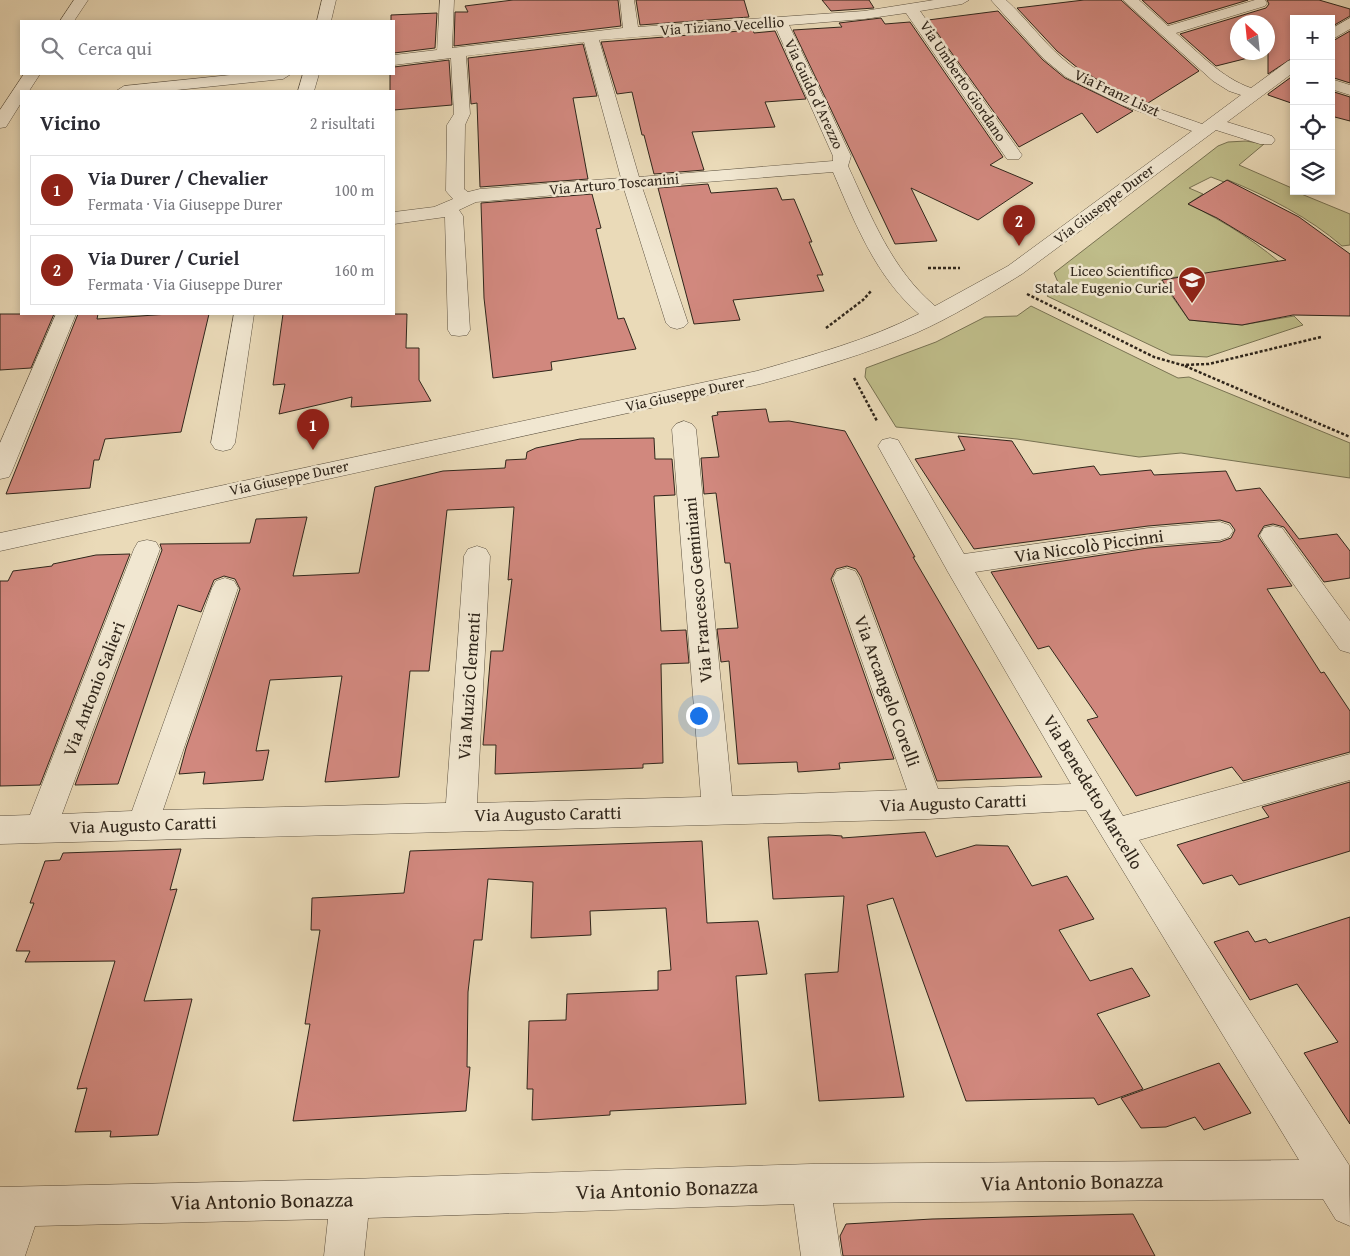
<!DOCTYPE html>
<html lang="it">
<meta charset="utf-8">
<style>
body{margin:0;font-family:"Gentium Book Plus",serif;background:#f2f2f3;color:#2b2b33}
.controls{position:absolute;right:15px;top:15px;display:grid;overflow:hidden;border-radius:0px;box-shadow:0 2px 8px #0003}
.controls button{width:45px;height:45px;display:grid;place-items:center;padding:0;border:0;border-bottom:1px solid #e1e1e2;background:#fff;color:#2b2b33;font:25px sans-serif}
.compass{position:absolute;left:1230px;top:15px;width:45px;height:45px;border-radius:50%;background:#fff;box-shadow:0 2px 8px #0003;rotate:333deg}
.you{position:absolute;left:698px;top:715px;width:18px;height:18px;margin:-12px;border:4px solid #fff;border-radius:50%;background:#1a73e8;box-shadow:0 0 0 8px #1a73e833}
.badge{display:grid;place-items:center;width:32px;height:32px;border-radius:50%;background:#8f2418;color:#fff;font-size:16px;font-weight:700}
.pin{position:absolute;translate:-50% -41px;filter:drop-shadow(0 1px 2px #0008)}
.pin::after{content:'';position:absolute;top:26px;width:18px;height:15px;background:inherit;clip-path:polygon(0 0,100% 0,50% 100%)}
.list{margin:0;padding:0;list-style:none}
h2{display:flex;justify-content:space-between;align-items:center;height:65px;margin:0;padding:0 20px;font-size:21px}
h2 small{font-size:16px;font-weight:400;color:#7c7c81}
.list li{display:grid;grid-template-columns:32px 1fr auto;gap:15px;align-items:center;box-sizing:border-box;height:70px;margin:0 10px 10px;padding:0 10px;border:1px solid #e1e1e2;border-radius:0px}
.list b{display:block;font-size:19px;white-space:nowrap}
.list p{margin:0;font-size:16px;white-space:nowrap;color:#7c7c81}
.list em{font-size:16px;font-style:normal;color:#7c7c81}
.icon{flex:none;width:28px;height:28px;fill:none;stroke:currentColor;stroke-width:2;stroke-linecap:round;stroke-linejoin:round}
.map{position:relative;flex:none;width:1350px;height:1256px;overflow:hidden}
.search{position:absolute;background:#fff;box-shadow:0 2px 8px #0003;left:20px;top:20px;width:375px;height:55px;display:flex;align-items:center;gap:12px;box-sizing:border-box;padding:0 18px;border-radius:0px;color:#7c7c81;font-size:19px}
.panel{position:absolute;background:#fff;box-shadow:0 2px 8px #0003;left:20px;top:90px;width:375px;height:225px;border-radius:0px}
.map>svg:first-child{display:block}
.green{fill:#bfbd8a;stroke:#787252}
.building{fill:#d1887e;stroke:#30261b;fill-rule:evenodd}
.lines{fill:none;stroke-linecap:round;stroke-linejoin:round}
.minor-casing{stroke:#5e5342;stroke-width:1}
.path{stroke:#30261b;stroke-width:2.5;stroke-dasharray:3 2;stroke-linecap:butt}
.minor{fill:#f1e7d1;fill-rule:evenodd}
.labels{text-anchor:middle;stroke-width:5;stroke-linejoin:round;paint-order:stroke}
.far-street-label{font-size:15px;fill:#30261b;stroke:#f1e7d1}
.far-poi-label{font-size:15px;fill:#30261b;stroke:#f1e7d1;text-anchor:end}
.street-label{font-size:18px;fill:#30261b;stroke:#f1e7d1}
.near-street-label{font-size:21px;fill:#30261b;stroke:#f1e7d1}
</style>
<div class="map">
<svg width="1350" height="1256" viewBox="0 0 1350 1256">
<rect width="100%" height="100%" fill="#eadab8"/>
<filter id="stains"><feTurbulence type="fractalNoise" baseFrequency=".004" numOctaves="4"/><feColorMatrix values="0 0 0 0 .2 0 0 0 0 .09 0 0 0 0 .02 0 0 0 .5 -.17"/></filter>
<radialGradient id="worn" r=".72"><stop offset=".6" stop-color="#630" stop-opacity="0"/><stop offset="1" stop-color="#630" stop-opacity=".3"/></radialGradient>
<!-- green -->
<g class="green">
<path d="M 1246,141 L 1264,144 L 1239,165 L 1294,189 L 1294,191 L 1350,214 L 1350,245 L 1342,246 C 1310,218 1267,196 1228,180 L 1224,182 L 1211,177 L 1189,188 L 1203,194 L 1188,204 C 1226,222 1260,244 1292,273 C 1248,279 1203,267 1161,281 L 1189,320 L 1242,325 L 1294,316 L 1303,325 L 1207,357 L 1171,355 L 1047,296 L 1060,287 L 1054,273 L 1218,146 L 1228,142 Z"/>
<path d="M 1031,306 L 1178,378 L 1189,377 L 1350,443 L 1350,478 L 1181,453 L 1139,457 L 1017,439 L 896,427 L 865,377 L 866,368 L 936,342 L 985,317 L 1017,316 Z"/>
</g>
<!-- building -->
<g class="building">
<path d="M 513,0 L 618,0 L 621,26 L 454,46 L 455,12 L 468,12 L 465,6 Z"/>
<path d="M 636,0 L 744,0 L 749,17 L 640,25 Z"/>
<path d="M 822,0 L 869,0 L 874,8 L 831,11 Z"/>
<path d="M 1084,0 L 1121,0 L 1199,71 L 1148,103 L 1112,88 L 1079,69 L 1057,51 L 1017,8 Z"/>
<path d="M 1142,0 L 1248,0 L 1168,24 Z"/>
<path d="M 1267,0 L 1319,0 L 1350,9 L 1350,16 L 1331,27 L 1331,19 L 1294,19 L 1294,57 L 1268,74 L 1268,53 L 1216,66 L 1180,34 L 1266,8 L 1269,4 ZM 1238,22 L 1268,22 L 1268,52 L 1238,52 Z"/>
<path d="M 998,11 L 1043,60 L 1065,78 L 1133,111 L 1097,133 L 1082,113 L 1019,147 L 928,20 Z"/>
<path d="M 437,13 L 435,48 L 394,53 L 394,21 L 391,21 L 391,15 Z"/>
<path d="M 881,18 L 885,24 L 910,22 L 1003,157 L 990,165 L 1033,183 L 978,220 L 911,188 L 937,241 L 895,244 L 793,30 L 842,27 L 839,23 Z"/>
<path d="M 753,30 L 754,33 L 775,31 L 806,99 L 765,102 L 775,127 L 692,132 L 704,170 L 654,174 L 644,135 L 642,135 L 632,92 L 617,94 L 601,42 Z"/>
<path d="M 1350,31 L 1350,83 L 1331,77 L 1331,42 Z"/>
<path d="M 583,44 L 597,96 L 573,98 L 588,179 L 480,187 L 477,103 L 471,104 L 468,58 Z"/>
<path d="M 449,60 L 452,105 L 394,110 L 394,91 L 390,91 L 390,74 L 394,74 L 394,67 Z"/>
<path d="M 1294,75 L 1294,104 L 1268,95 L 1268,94 Z"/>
<path d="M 1331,91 L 1350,97 L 1350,121 L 1331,116 Z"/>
<path d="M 1227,180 L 1299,217 L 1350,254 L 1350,316 L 1293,315 L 1242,325 L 1189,320 L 1162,280 L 1286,260 L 1217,218 L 1188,204 Z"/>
<path d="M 708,184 L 711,193 L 777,188 L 782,200 L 794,199 L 812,242 L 809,242 L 823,275 L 817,275 L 824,291 L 733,300 L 740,320 L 694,324 L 658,188 Z"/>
<path d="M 592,194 L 601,228 L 596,229 L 618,319 L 624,318 L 636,349 L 551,362 L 552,370 L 493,378 L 484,298 L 481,203 Z"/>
<path d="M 0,314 L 54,314 L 31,368 L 0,370 Z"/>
<path d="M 78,314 L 98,314 L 97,319 L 169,314 L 209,314 L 181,432 L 105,439 L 99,460 L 94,460 L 90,488 L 6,494 Z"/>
<path d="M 283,314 L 407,314 L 406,348 L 419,348 L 419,380 L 431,401 L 351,407 L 352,397 L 279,414 L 285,384 L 273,385 Z"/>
<path d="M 766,409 L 769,422 L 789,421 L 845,431 L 915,557 L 913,557 L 1042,777 L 937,781 L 861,577 L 856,569 L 847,566 L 836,569 L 831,579 L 894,759 L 839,763 L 840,769 L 798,772 L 797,762 L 738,764 L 729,661 L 721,662 L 717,629 L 738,628 L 730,563 L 725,563 L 716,493 L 704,494 L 701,458 L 719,457 L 712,416 L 718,415 L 717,412 Z"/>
<path d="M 958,436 L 1012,441 L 1033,474 L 1094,466 L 1100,475 L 1151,470 L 1154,475 L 1226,471 L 1236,491 L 1260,488 L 1299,539 L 1337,534 L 1350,551 L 1350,578 L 1324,582 L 1284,527 L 1273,524 L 1264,526 L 1258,536 L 1292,586 L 1267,589 L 1321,673 L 1324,672 L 1350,711 L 1350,752 L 1243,781 L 1232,767 L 1136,796 L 1087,720 L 1098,717 L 1049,646 L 1038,649 L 991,572 L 1148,548 L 1220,542 L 1231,538 L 1235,530 L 1230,523 L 1220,520 L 1148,526 L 974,549 L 915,459 L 965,450 Z"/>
<path d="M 654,438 L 655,459 L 672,459 L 675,495 L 654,496 L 661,631 L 686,630 L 689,663 L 661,664 L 663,763 L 643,764 L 643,768 L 495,774 L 496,745 L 483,745 L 491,651 L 503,651 L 512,579 L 508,580 L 514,507 L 447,510 L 429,671 L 410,671 L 399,777 L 325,782 L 342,676 L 270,680 L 256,751 L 269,750 L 263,780 L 203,784 L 205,772 L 179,774 L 186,748 L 240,589 L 235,579 L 224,576 L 214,580 L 201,612 L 178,605 L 118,784 L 75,785 L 162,550 L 160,544 L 250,543 L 256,519 L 307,517 L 293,576 L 359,573 L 375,487 L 443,471 L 505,468 L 506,460 L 526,459 L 527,452 L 536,448 L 580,439 Z"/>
<path d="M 130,554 L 40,785 L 0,786 L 0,581 L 8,581 L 13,571 L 52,566 L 53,564 L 96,555 Z"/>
<path d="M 1350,782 L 1350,851 L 1239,885 L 1232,875 L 1203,884 L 1177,845 L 1269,817 L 1262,807 Z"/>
<path d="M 925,832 L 936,857 L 976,845 L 1008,846 L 1032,886 L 1067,876 L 1094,919 L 1059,930 L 1090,981 L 1132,968 L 1150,996 L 1097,1014 L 1143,1089 L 1098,1105 L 1094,1098 L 966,1101 L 893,898 L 867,905 L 904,1097 L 819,1101 L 805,974 L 838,972 L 844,896 L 773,899 L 768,837 L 829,835 L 842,836 L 842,838 Z"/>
<path d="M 702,841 L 707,923 L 758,921 L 767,974 L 736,976 L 746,1104 L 610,1111 L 610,1115 L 532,1120 L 533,1089 L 527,1089 L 529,1021 L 566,1020 L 567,994 L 658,990 L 658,971 L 671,970 L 666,908 L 590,911 L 591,935 L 531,938 L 533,882 L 488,879 L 482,940 L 474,940 L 468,992 L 467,1067 L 470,1067 L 466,1111 L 293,1121 L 310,1024 L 305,1024 L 320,930 L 311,930 L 312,898 L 404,893 L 410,851 Z"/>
<path d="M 181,849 L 170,890 L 177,889 L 144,1001 L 192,999 L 158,1135 L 110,1137 L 111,1131 L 75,1132 L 87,1088 L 77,1089 L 115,961 L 25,962 L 30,951 L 16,951 L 34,903 L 30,903 L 45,861 L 60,860 L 63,853 Z"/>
<path d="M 1350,917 L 1350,1124 L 1304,1053 L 1338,1042 L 1297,984 L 1250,1000 L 1214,942 L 1248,931 L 1255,942 L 1266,939 L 1269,943 Z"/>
<path d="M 1219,1063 L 1251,1113 L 1204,1130 L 1195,1117 L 1166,1127 L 1141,1128 L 1121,1098 Z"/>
<path d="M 1133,1214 L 1155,1256 L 843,1256 L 840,1236 L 846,1224 L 932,1219 Z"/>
</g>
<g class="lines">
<!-- minor casing -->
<g class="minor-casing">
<g id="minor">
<path d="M 74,0 L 88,0 L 74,21 L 60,21 Z"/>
<path d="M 322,0 L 336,0 L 331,21 L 317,21 Z"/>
<path d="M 440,0 L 454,0 L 452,48 L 623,28 L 620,0 L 634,0 L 638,27 L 864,11 L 934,0 L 969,0 L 962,4 L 920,11 L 1022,155 L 1019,159 L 1007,159 L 906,13 L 864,19 L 789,25 L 851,156 L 848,166 C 871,216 892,270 935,306 L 1008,266 L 1192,131 L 1122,105 L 1066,77 L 1044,59 L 991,0 L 1006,0 C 1026,18 1042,41 1063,59 C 1101,92 1155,107 1202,124 L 1241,95 L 1229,91 L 1213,81 L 1123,0 L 1139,0 L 1168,26 L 1255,0 L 1265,0 L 1267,3 L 1265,6 L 1176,33 C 1199,53 1222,78 1251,88 L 1288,61 L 1294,59 L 1294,72 L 1227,122 L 1272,136 L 1275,140 L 1272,144 L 1260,144 L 1216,130 L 1022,274 C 988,295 952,317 916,333 C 866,354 812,370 760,384 L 0,551 L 0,533 L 757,371 C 812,355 869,340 919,314 C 876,277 855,223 833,172 L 642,187 L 688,323 L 684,327 L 677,329 L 670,327 L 666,323 L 624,189 L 476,202 L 459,210 L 463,216 L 470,330 L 467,335 L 459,336 L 451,335 L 448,330 L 445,217 L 394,224 L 394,212 L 434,207 L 453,199 L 446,191 L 447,125 L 454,114 L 451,58 L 394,65 L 394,55 L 437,50 ZM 775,26 L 833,156 L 833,161 L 639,177 L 599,40 ZM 584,42 L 621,178 L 480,189 L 468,192 L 464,189 L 465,125 L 470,114 L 466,56 Z"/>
<path d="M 1350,18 L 1350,29 L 1331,40 L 1331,29 Z"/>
<path d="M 24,74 L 40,74 L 29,91 L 21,91 L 21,103 L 6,127 L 0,128 L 0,110 Z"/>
<path d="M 240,74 L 291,74 L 283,79 L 167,91 L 116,91 L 124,86 Z"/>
<path d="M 303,74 L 319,74 L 314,91 L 298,91 Z"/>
<path d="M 1331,79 L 1350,85 L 1350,95 L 1331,89 Z"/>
<path d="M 56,314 L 76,314 L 12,471 L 9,477 L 0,479 L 0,443 Z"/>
<path d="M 234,314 L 254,314 L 235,443 L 231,449 L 223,451 L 215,449 L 211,443 Z"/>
<path d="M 684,421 L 692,424 L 696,429 L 732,796 L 907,790 L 833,578 L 837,571 L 846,568 L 855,571 L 859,578 L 938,789 L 1071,784 L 948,572 L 878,446 L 882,440 L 890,438 L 898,440 L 964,554 L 1148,528 L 1220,522 L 1229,525 L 1233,531 L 1229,537 L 1220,540 L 1148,546 L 975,572 L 1123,816 L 1350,754 L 1350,780 L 1139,840 L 1349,1165 L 1350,1226 L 1336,1220 L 1323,1199 L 833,1203 L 841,1256 L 801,1256 L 794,1204 L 368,1218 L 364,1256 L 324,1256 L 328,1219 L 35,1226 L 25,1256 L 0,1256 L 0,1187 L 350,1179 L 811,1164 L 1299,1160 L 1086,810 L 928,819 L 0,844 L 0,816 L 30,815 L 134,549 L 138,542 L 147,540 L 156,542 L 160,549 L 62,814 L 132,811 L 212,588 L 216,581 L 225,578 L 234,581 L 238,588 L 163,810 L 446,803 L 464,556 L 468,549 L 477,546 L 486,549 L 490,556 L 477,803 L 701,797 L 672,429 L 676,424 Z"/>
<path d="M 1273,526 L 1282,528 L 1350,621 L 1350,653 L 1340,650 L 1264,542 L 1260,535 L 1264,528 Z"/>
</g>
</g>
<!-- path -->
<g class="path">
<path d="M 928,268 L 960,268"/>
<path d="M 1027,294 L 1154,357 L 1182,365 L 1209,364 L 1321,337"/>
<path d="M 826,328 L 863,300 L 871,291"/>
<path d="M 1185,366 L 1350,437"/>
<path d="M 854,378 L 877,421"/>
</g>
<!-- minor -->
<use href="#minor" class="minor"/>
</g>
<!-- icons -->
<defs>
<g id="school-pin" transform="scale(1.4375)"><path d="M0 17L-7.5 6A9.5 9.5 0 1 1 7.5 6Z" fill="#8f2418" stroke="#f1e7d1"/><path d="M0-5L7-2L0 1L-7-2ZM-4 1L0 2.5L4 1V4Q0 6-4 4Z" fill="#fff"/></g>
</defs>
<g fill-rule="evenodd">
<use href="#school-pin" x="1192" y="280"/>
</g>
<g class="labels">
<!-- far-street labels -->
<g class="far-street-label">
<text transform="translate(722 26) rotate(-4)" y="5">Via Tiziano Vecellio</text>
<text transform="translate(963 81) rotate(56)" y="5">Via Umberto Giordano</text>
<text transform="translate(1117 93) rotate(25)" y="5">Via Franz Liszt</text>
<text transform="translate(814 94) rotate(65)" y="5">Via Guido d'Arezzo</text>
<text transform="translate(614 184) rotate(-5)" y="5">Via Arturo Toscanini</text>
<text transform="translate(1104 204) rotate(-37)" y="5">Via Giuseppe Durer</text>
<text transform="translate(685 394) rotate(-12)" y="5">Via Giuseppe Durer</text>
<text transform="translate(289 478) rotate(-12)" y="5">Via Giuseppe Durer</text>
</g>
<!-- far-poi labels -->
<g class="far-poi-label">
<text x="1173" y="276">Liceo Scientifico<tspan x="1173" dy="17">Statale Eugenio Curiel</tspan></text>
</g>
<!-- street labels -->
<g class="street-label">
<text transform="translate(1089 546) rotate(-8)" y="6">Via Niccolò Piccinni</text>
<text transform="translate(698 590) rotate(-95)" y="6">Via Francesco Geminiani</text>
<text transform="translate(469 686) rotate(-86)" y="6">Via Muzio Clementi</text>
<text transform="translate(94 689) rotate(-69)" y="6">Via Antonio Salieri</text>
<text transform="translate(887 691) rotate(70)" y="6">Via Arcangelo Corelli</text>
<text transform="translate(1093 792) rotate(59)" y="6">Via Benedetto Marcello</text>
<text transform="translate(953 803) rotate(-2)" y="6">Via Augusto Caratti</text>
<text transform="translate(548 814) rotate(-1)" y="6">Via Augusto Caratti</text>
<text transform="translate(143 825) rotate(-2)" y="6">Via Augusto Caratti</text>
</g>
<!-- near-street labels -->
<g class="near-street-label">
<text transform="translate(1072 1182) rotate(-1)" y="7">Via Antonio Bonazza</text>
<text transform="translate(667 1189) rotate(-2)" y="7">Via Antonio Bonazza</text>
<text transform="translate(262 1201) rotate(-1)" y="7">Via Antonio Bonazza</text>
</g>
</g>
<rect width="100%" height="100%" filter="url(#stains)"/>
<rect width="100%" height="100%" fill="url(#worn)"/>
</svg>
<div class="controls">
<button>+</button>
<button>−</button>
<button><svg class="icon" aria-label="locate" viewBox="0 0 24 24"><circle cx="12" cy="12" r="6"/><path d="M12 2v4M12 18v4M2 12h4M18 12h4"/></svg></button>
<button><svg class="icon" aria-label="layers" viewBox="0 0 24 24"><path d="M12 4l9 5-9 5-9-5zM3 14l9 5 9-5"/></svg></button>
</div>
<svg class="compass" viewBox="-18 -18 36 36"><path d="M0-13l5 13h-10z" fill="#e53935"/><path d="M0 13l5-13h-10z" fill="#7c7c81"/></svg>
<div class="you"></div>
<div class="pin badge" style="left:313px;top:450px">1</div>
<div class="pin badge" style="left:1019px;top:246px">2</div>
<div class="search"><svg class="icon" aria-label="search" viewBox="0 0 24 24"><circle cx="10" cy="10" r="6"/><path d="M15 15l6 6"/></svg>Cerca qui</div>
<section class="panel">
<h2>Vicino<small>2 risultati</small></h2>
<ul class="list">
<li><span class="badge">1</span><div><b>Via Durer / Chevalier</b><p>Fermata · Via Giuseppe Durer</p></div><em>100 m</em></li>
<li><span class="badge">2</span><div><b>Via Durer / Curiel</b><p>Fermata · Via Giuseppe Durer</p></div><em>160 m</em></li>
</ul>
</section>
</div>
